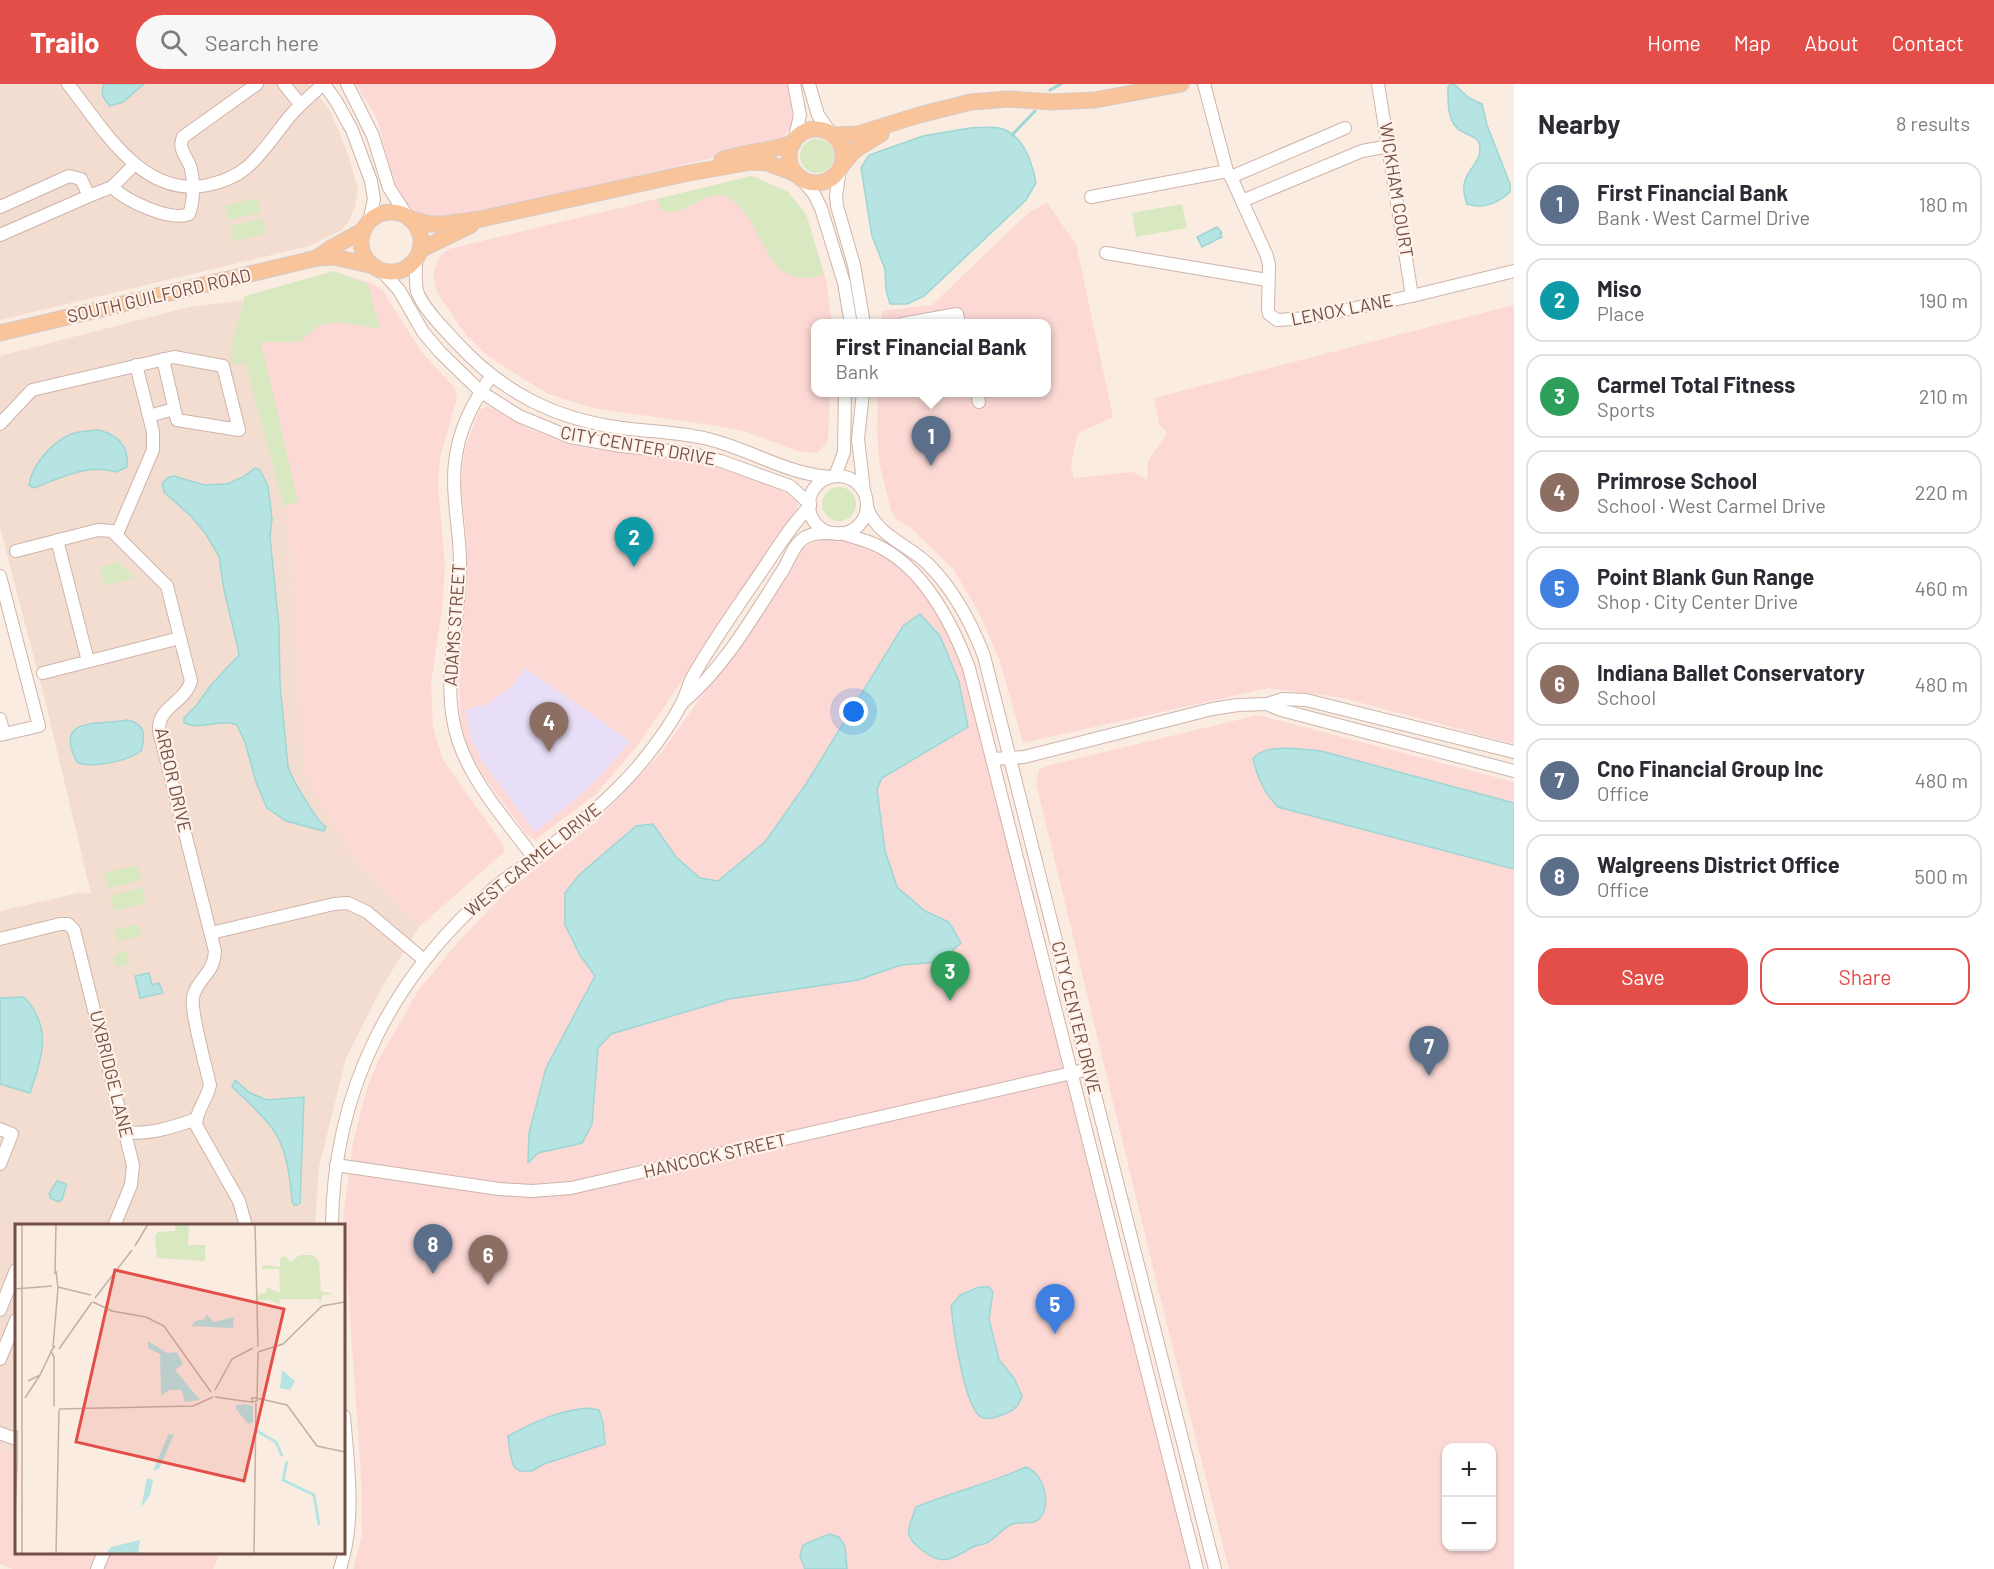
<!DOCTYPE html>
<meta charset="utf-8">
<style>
body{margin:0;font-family:Barlow,sans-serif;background:#f7f7f7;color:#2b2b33}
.controls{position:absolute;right:18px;bottom:18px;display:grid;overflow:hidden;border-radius:12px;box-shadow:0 2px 4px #0004}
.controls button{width:54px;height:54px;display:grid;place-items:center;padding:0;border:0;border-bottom:2px solid #e1e1e2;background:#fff;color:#2b2b33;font:30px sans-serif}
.you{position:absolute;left:854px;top:628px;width:21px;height:21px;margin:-15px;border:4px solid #fff;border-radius:50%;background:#1a73e8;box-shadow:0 0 0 9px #1a73e833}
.badge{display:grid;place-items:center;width:39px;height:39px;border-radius:50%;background:#e34e48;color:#fff;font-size:20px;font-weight:700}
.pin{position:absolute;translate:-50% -50px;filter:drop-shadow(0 2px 3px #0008)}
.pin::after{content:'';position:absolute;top:32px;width:21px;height:18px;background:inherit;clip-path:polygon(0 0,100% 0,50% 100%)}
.popup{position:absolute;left:811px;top:235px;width:240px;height:78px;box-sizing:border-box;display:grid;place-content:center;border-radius:12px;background:#fff;filter:drop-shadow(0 2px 4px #0005);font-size:20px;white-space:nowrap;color:#7c7c81}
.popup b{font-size:22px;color:#2b2b33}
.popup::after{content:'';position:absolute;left:50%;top:100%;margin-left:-12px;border:12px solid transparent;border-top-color:#fff}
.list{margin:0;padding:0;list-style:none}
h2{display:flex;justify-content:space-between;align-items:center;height:78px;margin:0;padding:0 24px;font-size:26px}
h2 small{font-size:20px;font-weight:400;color:#7c7c81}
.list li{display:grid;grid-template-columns:39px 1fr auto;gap:18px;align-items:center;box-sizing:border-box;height:84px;margin:0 12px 12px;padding:0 12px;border:2px solid #e1e1e2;border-radius:18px}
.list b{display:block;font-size:22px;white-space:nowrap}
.list p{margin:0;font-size:20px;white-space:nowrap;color:#7c7c81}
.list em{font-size:20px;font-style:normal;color:#7c7c81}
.actions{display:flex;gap:12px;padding:18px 24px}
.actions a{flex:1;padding:14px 0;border:2px solid #e34e48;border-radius:18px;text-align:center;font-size:21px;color:#e34e48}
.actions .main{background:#e34e48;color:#fff}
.icon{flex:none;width:33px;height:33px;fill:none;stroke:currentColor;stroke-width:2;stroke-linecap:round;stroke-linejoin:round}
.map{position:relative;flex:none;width:1514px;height:1485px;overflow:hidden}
header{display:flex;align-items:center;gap:36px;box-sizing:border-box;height:84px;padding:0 30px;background:#e34e48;color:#fff}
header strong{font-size:28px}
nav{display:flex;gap:33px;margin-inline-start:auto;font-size:21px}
.search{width:420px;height:54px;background:#f7f7f7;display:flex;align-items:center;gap:15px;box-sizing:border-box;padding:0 21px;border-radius:33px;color:#7c7c81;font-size:22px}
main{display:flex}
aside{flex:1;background:#fff}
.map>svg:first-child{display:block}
.residential{fill:#f3ddd0}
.commercial{fill:#fcd9d5;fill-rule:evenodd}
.education{fill:#e9def7}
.green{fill:#d8e8c0}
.water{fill:#b6e4e2;stroke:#9dd6d4;stroke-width:1.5}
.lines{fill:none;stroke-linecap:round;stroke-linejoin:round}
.stream{stroke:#9dd6d4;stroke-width:3}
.minor-casing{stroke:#ceb4ab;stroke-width:14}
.major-casing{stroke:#d5cac8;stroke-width:17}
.minor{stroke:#fff;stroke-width:12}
.major{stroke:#f9c49a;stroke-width:15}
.labels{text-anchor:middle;stroke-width:4.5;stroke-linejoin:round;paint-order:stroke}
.street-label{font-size:18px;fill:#725049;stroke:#fff1e7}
.inset-river{fill:none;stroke:#b6e4e2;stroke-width:3}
.inset-road{fill:none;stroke:#c4aea4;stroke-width:1.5}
.view{fill:#e34e48;fill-opacity:0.15;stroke:#e34e48;stroke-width:3}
.inset-edge{fill:none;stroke:#725049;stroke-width:3}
</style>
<header>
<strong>Trailo</strong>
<div class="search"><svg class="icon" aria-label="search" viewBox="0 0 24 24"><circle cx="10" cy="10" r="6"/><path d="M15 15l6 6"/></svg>Search here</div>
<nav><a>Home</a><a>Map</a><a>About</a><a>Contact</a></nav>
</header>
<main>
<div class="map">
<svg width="1514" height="1485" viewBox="0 0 1514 1485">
<rect width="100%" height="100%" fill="#fbece1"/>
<!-- residential -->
<g class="residential">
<path d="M 0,0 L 309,0 L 331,28 L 349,73 L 358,106 L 355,123 L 349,137 L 342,146 L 309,162 L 0,236 Z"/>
<path d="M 248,216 L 280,376 L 290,463 L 304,685 L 313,706 L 352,772 L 419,843 L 381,905 L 346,974 L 319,1083 L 315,1141 L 16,1142 L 16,1370 L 0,1363 L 0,827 L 79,809 L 91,810 L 44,612 L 0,444 L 0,272 L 189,223 Z"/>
</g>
<!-- commercial -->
<g class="commercial">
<path d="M 356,0 L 788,0 L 793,26 L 790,45 L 778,59 L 543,113 L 454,136 L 422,134 L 405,120 L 395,105 L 378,37 Z"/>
<path d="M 752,92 L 788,108 L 806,130 L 826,195 L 832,239 L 816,240 L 816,308 L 830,309 L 828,357 L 817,369 L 797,367 L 747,348 L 717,342 L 592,324 L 546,309 L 488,272 L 466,251 L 437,208 L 433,189 L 439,173 L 449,165 Z"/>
<path d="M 1047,119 L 1076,160 L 1113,333 L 1078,349 L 1071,381 L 1074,394 L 1133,388 L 1147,396 L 1148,377 L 1167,349 L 1159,340 L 1154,314 L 1514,221 L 1514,660 L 1343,614 L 1269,604 L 1023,659 L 1000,577 L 978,527 L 953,485 L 912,445 L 897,435 L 891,427 L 879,377 L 877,347 L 878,309 L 1046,308 L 1046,240 L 882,239 L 882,227 L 932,221 L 1028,129 Z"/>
<path d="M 337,189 L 372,199 L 383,207 L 420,266 L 455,304 L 457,314 L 440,373 L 438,400 L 445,482 L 442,525 L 431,599 L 433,643 L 443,676 L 504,762 L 504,768 L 419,843 L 352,772 L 313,706 L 304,685 L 290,463 L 280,376 L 248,216 Z"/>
<path d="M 488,322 L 533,347 L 566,359 L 591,365 L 686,376 L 710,381 L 780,405 L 798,419 L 797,426 L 764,478 L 637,662 L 596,710 L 535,756 L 527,751 L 482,690 L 469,668 L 461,640 L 458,586 L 467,498 L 466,447 L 461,405 L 463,377 L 466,361 L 478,329 L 481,325 Z"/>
<path d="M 827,455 L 848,458 L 877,467 L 893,474 L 916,497 L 944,539 L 965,585 L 1193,1485 L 353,1485 L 362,1451 L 361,1390 L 343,1135 L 353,1059 L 366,1008 L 378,977 L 418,907 L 459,857 L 503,811 L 597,737 L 662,668 L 790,487 L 800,465 L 814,458 Z"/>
<path d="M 1258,631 L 1514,698 L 1514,1485 L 1229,1485 L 1163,1225 L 1036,699 L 1039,686 L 1046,682 ZM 1446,1364 L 1492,1364 L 1492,1462 L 1446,1462 Z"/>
<path d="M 0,1363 L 16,1370 L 16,1468 L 220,1469 L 213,1485 L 13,1485 L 0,1480 Z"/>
</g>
<!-- education -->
<path class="education" d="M 525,584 L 630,657 L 605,687 L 583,709 L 535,748 L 484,680 L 472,657 L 465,626 L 487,620 L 512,603 Z"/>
<!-- green -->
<g class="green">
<circle cx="817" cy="72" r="17"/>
<path d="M 752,92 L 788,108 L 806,130 L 824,191 C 817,192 809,195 802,194 C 762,192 763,135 730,115 C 705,100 687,136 661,126 L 657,115 Z"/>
<path d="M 258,114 L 261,129 L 228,136 L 225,121 Z"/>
<path d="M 1182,120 L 1187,144 L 1136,153 L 1132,129 Z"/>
<path d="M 263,134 L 266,150 L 233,157 L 230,142 Z"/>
<path d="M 334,187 L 368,200 L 380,245 L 340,238 L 319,241 L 300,258 L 261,258 L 298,418 L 284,422 L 245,279 L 231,280 L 231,264 L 245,212 Z"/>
<circle cx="839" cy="420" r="17"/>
<path d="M 118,478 L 135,494 L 104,501 L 100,483 Z"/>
<path d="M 137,781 L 141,796 L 108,804 L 104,789 Z"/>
<path d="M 142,803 L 146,819 L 114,827 L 110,812 Z"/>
<path d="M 138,840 L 141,852 L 117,857 L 114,846 Z"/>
<path d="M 126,867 L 130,880 L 118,883 L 114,880 L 113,874 L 121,868 Z"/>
</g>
<!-- water -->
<g class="water">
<path d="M 104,0 L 144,0 L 123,18 L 110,22 C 103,14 100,10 104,0 Z"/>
<path d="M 1451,0 L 1454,0 L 1469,14 L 1482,20 L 1487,41 L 1510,100 L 1510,108 C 1497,120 1484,125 1467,120 C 1455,88 1481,84 1480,64 C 1480,50 1464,52 1457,44 C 1447,34 1448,15 1448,3 Z"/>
<path d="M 970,44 C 979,44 990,42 999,44 C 1023,49 1032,78 1036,99 L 1026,116 L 924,212 L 907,220 L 890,220 L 886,206 L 885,185 L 872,152 L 861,84 L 869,71 L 923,52 Z"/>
<path d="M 1217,143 L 1222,149 L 1220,150 L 1222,153 L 1202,163 L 1197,153 Z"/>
<path d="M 98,346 C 118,351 129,361 127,383 L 116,388 C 89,379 59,394 34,404 L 29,401 C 32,381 49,363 65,353 C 75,347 87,347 98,346 Z"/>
<path d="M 255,384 L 260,386 L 268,402 L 272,435 L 270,453 L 279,543 L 280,601 L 288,683 C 292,695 317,738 326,743 L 324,747 L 286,737 L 267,724 L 256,698 L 245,658 L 237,641 C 220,634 201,647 184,639 L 184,634 L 196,622 L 211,601 L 239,571 L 238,564 L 224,506 L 219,472 L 205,449 L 192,433 L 164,408 L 162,400 L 167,394 L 174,392 L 204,401 L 227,400 L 243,393 Z"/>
<path d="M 920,530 L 940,552 L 959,598 L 968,643 L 882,694 L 877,705 L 885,767 L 897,803 L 925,827 L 949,838 L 961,859 L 938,878 L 901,881 L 858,896 L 729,915 L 611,950 L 598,964 L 592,1040 L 582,1059 L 538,1069 L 528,1079 L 529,1049 L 546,984 L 595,892 L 580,871 L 565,841 L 565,809 L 579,791 L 636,742 L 653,740 L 676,773 L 700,794 L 718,797 L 765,758 L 806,700 L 903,542 Z"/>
<path d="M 127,636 C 145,639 146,652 141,667 C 128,677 91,685 77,678 C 52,631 101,642 127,636 Z"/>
<path d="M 1288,664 L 1321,667 L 1514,719 L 1514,785 L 1278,723 C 1266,711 1257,693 1253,675 C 1261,664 1275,665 1288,664 Z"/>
<path d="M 149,889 L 152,901 L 159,899 L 163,909 L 140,914 L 135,892 Z"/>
<path d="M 24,913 C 53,944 42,973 30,1009 L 0,1000 L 0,914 Z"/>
<path d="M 235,996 L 250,1009 L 267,1016 L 304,1013 L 300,1119 L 297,1121 L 294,1121 L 292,1117 C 290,1093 287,1064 272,1044 C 261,1029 246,1016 232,1003 Z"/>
<path d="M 57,1097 L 66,1100 L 66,1102 L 62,1116 L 60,1116 L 59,1118 L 50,1114 L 51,1112 L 49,1110 Z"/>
<path d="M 979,1203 L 989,1203 L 993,1208 L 989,1235 L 999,1276 L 1014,1294 L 1022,1312 C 1018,1325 1011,1328 999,1332 C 994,1334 987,1336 981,1333 C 964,1323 953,1242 951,1222 L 960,1211 Z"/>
<path d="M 587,1324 L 599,1326 L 603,1338 L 605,1360 L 544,1380 L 532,1387 L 520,1387 L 514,1383 L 510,1369 L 508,1352 C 534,1338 557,1327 587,1324 Z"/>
<path d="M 1026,1383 C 1043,1390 1052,1418 1040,1434 C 1034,1442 1019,1436 1010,1441 C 1002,1445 996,1454 988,1458 C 985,1461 980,1460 975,1462 C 954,1472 945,1485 922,1466 C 901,1450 909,1445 916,1423 C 953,1408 991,1399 1026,1383 Z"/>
<path d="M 829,1450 L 839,1453 L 845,1462 L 847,1485 L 805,1485 L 800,1472 L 803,1461 Z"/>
</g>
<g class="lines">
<!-- stream -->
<g class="stream">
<path d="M 1050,6 L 1061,0"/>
<path d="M 1012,51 L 1035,27"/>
</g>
<!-- minor casing -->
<g class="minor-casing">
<g id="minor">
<path d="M 68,0 C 103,44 142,115 208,101 C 222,98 235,93 246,84 C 263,70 276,49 290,32 C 300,20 312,11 323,0"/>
<path d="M 284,0 L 300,20"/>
<path d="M 324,0 L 336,17 L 352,46 L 371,97 L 374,115 L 369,138"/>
<path d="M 347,0 L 373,52 L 389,104 L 408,133"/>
<path d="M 809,0 L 818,31 L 831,49"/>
<path d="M 1204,0 L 1227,87 L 1231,93 L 1267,172 L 1269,181 L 1268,225 L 1269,230 L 1277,236 L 1307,234 L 1412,212 L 1514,187"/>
<path d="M 1378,0 L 1412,212"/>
<path d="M 794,57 L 800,31 L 794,0"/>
<path d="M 840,85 L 836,112 L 837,122 L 854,181 L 864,240"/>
<path d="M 799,92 L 814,110 L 821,124 L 844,199 L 851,240"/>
<path d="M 1231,93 L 1345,44"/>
<path d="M 112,103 C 126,117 171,138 189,130 C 194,118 194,98 191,85 C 188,73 177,66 183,53 L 257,0"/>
<path d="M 89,112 L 112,103 L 135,80"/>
<path d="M 1091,113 L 1227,87"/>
<path d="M 1242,117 L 1362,67 L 1389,62"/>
<path d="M 0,123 L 69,92 L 81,95 L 89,112 L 0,151"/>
<path d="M 1106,169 L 1267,196"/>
<path d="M 416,175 C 416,185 415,197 417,207 C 422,223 444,245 456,258 C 502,308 554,335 622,344 C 651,348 680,348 708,355 C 750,365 786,390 830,393"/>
<path d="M 380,185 L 399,206 L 423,248 L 440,268 L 481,308 L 519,332 L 570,353 L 621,362 L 689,369 L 721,377 L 790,402 L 810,420"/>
<path d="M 902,240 L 957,230 L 959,240"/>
<path d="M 491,292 C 476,315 462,338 457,366 C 449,403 460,442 460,479 C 461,539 439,597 458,656 C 473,701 507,737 534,774"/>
<path d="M 863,308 L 858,355 L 864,407"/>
<path d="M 977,308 L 979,318"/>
<path d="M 149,332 L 174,325"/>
<path d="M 0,340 L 32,306 L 174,273 L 223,282 L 239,346 L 177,336 L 163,275"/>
<path d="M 835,392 L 844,368 L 845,308"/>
<circle cx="838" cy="421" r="29"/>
<path d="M 867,423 C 877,452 907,460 928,480 C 953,505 971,538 984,572 L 1215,1485"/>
<path d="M 841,449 C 854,454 868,456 880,463 C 925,486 952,539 969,584 L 1197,1485"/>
<path d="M 117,450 L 153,366 L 153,348 L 136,281"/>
<path d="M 57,456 L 88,577"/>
<path d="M 16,467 L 98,446 L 112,447 L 167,502 L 191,597 C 185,619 157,623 159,647 L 215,867 C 214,891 197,894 193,913 C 190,926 206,983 210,1001 C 207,1016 196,1026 196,1041 L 239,1117 L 246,1142"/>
<path d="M 0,492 L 39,642 L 0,651"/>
<path d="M 43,589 L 180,554"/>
<path d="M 683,618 C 723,585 753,533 781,489 C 789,478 792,462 804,454 C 814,448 825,449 836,449"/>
<path d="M 1267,620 L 1281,626 L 1514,687"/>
<path d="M 0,635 L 4,650"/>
<path d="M 993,675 L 1024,673 L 1212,625 L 1238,621 L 1267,620 L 1283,615 L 1306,616 L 1514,668"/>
<path d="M 211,849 L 334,820 L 348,819 L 367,828 L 424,876"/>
<path d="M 0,855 L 60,840 L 68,840 L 74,846 L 133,1081 L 131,1101 L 114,1142"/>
<path d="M 0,1045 L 12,1050 L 0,1080"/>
<path d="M 126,1048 C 149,1051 174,1043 196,1035"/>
<path d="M 336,1081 L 499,1105 L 532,1107 L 571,1104 L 1089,985"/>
<path d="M 332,1142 C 333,1007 392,892 493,805 C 507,793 522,783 537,773 C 574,744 611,715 641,679 C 655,662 672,638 682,619 C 686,611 688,602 692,594 C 712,558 736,525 759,491 C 775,468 790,442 810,422"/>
<path d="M 0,1226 L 16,1186"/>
<path d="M 0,1275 L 16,1236"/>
<path d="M 0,1349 L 16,1355"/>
<path d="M 97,1485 L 104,1468"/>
<path d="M 340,1485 C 356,1435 348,1383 344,1332"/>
</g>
</g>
<!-- major casing -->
<g class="major-casing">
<g id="major">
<circle cx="816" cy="72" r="27"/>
<path d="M 833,51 L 858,50 L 919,31 L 971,18 L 1009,15 L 1052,18 L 1095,16 L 1181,0"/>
<path d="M 722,76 C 745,67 769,68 793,59"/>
<path d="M 842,81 L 855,66 L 881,50"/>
<circle cx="391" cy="158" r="30"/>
<path d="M 411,135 L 429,140 L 444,140 L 481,135 L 684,90 L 751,78 L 768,79 L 796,90"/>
<path d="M 420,166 L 471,141"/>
<path d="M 317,174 L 331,164 L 364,146"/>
<path d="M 0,249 L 317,174 L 334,173 L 374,182"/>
</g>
</g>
<!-- minor -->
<use href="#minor" class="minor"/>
<!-- major -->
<use href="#major" class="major"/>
</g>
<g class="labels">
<!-- street labels -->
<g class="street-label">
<text transform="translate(1396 106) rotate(81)" y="6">WICKHAM COURT</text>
<text transform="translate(159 212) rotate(-13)" y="6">SOUTH GUILFORD ROAD</text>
<text transform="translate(1342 226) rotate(-11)" y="6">LENOX LANE</text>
<text transform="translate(638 362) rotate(10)" y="6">CITY CENTER DRIVE</text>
<text transform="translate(455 541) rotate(-86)" y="6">ADAMS STREET</text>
<text transform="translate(173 696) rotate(77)" y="6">ARBOR DRIVE</text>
<text transform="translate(533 776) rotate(-39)" y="6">WEST CARMEL DRIVE</text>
<text transform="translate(1076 934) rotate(76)" y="6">CITY CENTER DRIVE</text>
<text transform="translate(111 990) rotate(76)" y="6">UXBRIDGE LANE</text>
<text transform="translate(715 1072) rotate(-13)" y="6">HANCOCK STREET</text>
</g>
</g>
<!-- overview -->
<g transform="translate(15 1140)">
<rect width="330" height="330" fill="#fbece1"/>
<path d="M 160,0 L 174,0 L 173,21 L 190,21 L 190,37 L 142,34 L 140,12 L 143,8 L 160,7 ZM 285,31 L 298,31 L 304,38 L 306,67 L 318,70 L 308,71 L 305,79 L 304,75 L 266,75 L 264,81 L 255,76 L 243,77 L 243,70 L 251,69 L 251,63 L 265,69 L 264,45 L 247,45 L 248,41 L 265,43 L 265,34 L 271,32 L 275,38 Z" fill="#d8e8c0"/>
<path d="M 192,90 L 198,98 L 219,93 L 218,104 L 176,102 L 180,97 L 190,95 ZM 133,117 L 152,129 L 162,128 L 168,140 L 160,146 L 185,176 L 170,178 L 166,166 L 154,166 L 146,172 L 145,130 L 133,124 ZM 267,146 L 280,157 L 275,166 L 265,164 ZM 229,180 L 238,182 L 238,198 L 233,200 L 221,185 L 221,181 ZM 159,210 L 144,245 L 138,247 L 153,211 ZM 132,254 L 138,256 L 135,271 L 126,284 ZM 125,316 L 123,330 L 91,330 L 96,323 Z" fill="#b6e4e2"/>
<path class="inset-river" d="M 242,207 L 261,218 L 267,232M 272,237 L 268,256 L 299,271 L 304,301"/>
<path class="inset-road" d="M 7,0 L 7,330M 240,0 L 243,123M 120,22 L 133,0M 40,50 L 41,0M 43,63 L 76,71M 0,65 L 37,62M 80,74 L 117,26M 78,78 L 97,87 L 131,93 L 149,102 L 196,168M 38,123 L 43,64 L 41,47M 44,125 L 77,78M 243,128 L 268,120 L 307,82 L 330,78M 13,157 L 25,151 L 36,128M 200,166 L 217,135 L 238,124M 200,173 L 236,178M 10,174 L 25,151M 241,174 L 272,181 L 302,222 L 330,228M 241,174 L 237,174 L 237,178 L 242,177 L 243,128M 39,182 L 39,133 L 36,127 L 40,122M 44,185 L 178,182 L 198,173M 2,206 L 2,240M 0,290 L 2,240M 41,330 L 44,186M 239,330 L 241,179"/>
<path class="view" d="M 100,46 L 269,85 L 229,257 L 61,218 Z"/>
<rect width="330" height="330" class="inset-edge"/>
</g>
</svg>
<div class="controls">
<button>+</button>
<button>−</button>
</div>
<div class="you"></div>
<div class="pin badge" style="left:931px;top:382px;background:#5c6f8a">1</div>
<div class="popup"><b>First Financial Bank</b>Bank</div>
<div class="pin badge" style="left:634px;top:483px;background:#0f9aa8">2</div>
<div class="pin badge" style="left:950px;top:917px;background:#2e9e5b">3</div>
<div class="pin badge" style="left:549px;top:668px;background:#8d6e63">4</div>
<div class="pin badge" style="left:1055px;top:1250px;background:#3f7fe0">5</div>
<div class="pin badge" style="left:488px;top:1201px;background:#8d6e63">6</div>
<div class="pin badge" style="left:1429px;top:992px;background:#5c6f8a">7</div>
<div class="pin badge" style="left:433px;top:1190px;background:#5c6f8a">8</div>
</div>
<aside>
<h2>Nearby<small>8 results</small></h2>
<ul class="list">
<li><span class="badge" style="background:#5c6f8a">1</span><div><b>First Financial Bank</b><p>Bank · West Carmel Drive</p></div><em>180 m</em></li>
<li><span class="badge" style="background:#0f9aa8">2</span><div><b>Miso</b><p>Place</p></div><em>190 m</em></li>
<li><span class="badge" style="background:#2e9e5b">3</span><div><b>Carmel Total Fitness</b><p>Sports</p></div><em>210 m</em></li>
<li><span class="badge" style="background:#8d6e63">4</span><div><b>Primrose School</b><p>School · West Carmel Drive</p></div><em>220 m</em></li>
<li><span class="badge" style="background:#3f7fe0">5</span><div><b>Point Blank Gun Range</b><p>Shop · City Center Drive</p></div><em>460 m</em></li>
<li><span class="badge" style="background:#8d6e63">6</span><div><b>Indiana Ballet Conservatory</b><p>School</p></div><em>480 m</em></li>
<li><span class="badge" style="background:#5c6f8a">7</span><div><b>Cno Financial Group Inc</b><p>Office</p></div><em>480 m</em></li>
<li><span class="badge" style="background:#5c6f8a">8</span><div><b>Walgreens District Office</b><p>Office</p></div><em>500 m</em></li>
</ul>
<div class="actions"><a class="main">Save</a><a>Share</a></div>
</aside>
</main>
